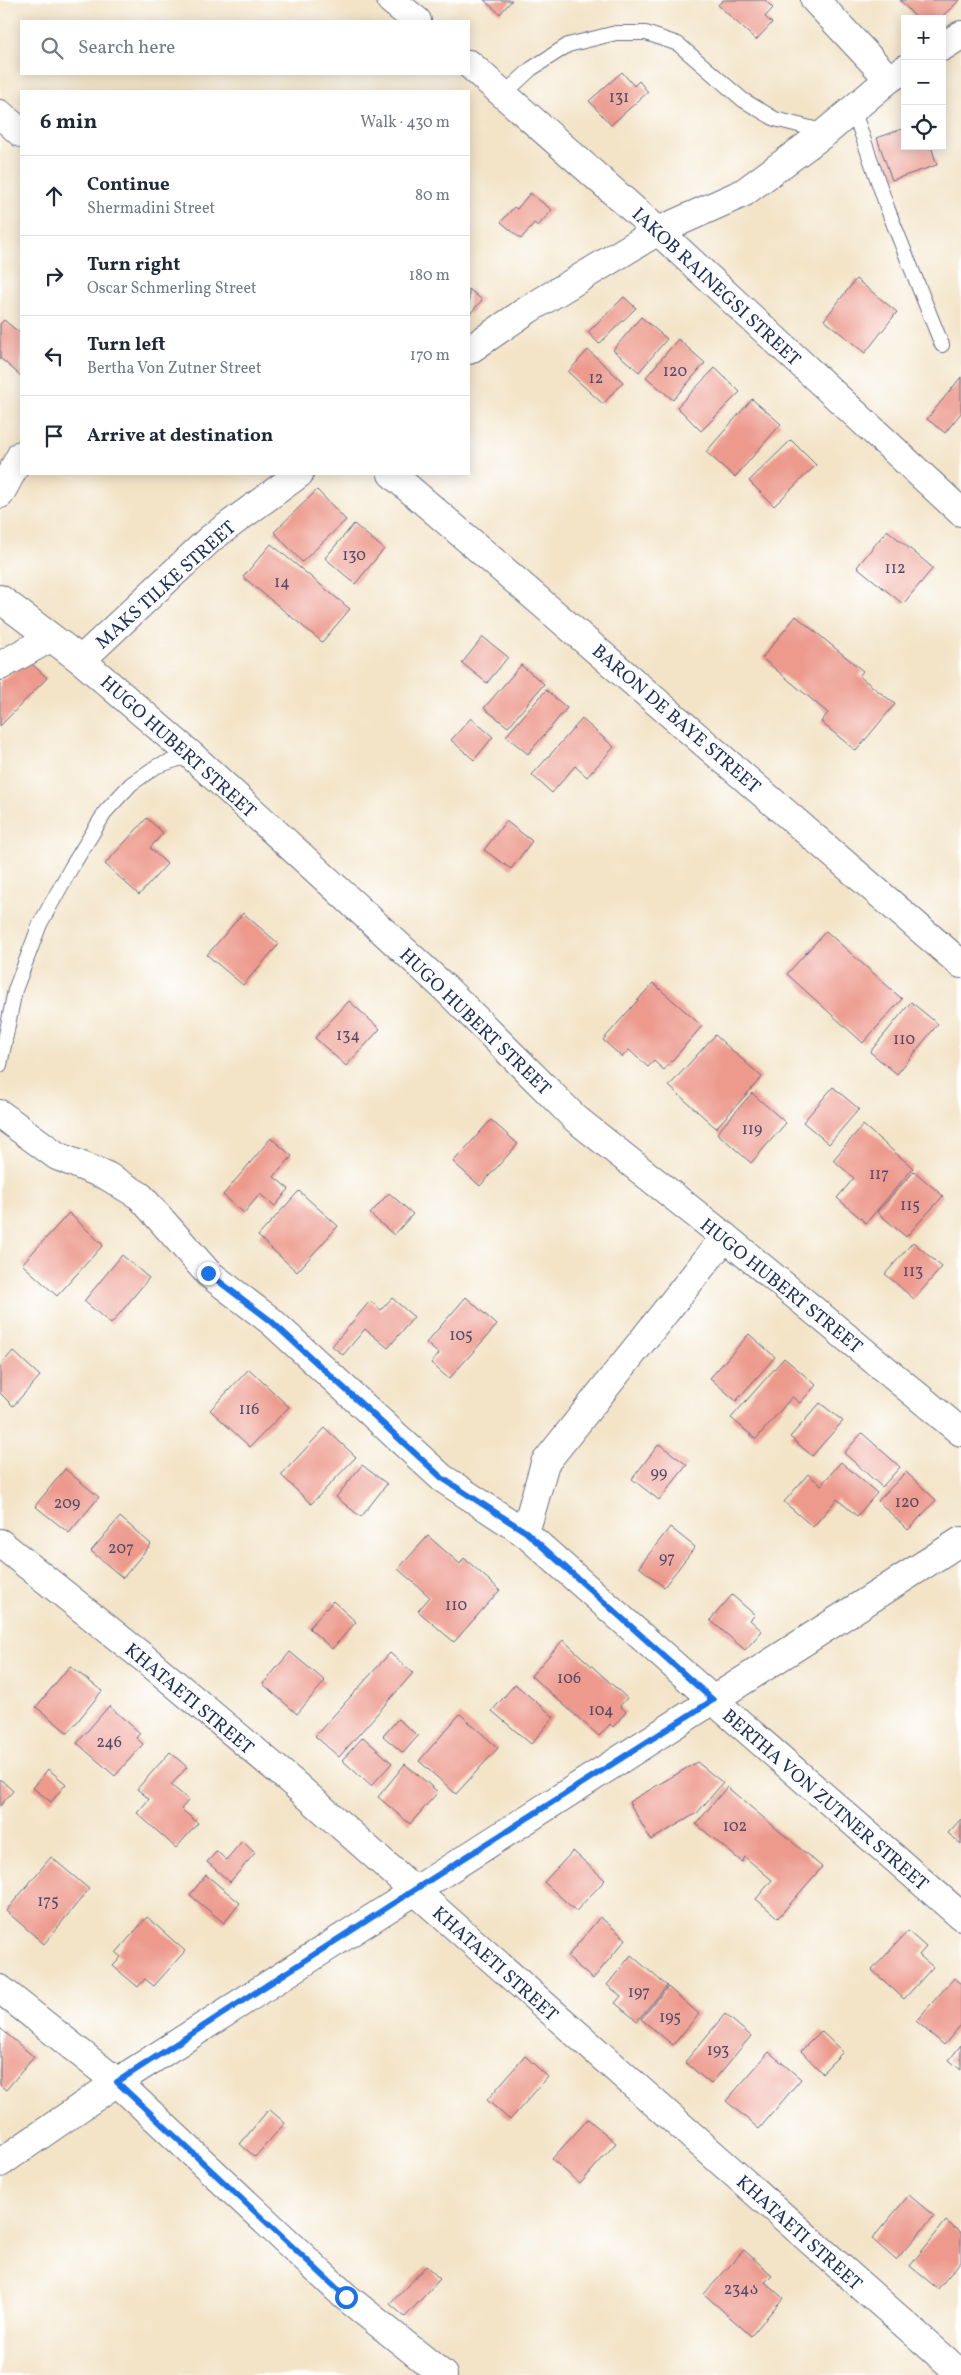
<!DOCTYPE html>
<meta charset="utf-8">
<style>
body{margin:0;font-family:Vollkorn,"Noto Serif Georgian",serif;background:#f6f6f7;color:#1f2937}
.controls{position:absolute;right:15px;top:15px;display:grid;overflow:hidden;border-radius:0px;box-shadow:0 2px 12px #0003}
.controls button{width:45px;height:45px;display:grid;place-items:center;padding:0;border:0;border-bottom:1px solid #e0e1e3;background:#fff;color:#1f2937;font:25px sans-serif}
.stop{position:absolute;width:15px;height:15px;margin:-11px;border:4px solid #1a73e8;border-radius:50%;background:#fff}
.stop.end{background:#1a73e8;border-color:#fff;box-shadow:0 1px 5px #0008}
.list{margin:0;padding:0;list-style:none}
h2{display:flex;justify-content:space-between;align-items:center;height:65px;margin:0;padding:0 20px;font-size:21px}
h2 small{font-size:16px;font-weight:400;color:#747a83}
.list li{display:grid;grid-template-columns:32px 1fr auto;gap:15px;align-items:center;box-sizing:border-box;height:80px;padding:0 20px;border-top:1px solid #e0e1e3}
.list b{display:block;font-size:19px;white-space:nowrap}
.list p{margin:0;font-size:16px;white-space:nowrap;color:#747a83}
.list em{font-size:16px;font-style:normal;color:#747a83}
.icon{flex:none;width:28px;height:28px;fill:none;stroke:currentColor;stroke-width:2;stroke-linecap:round;stroke-linejoin:round}
.map{position:relative;flex:none;width:961px;height:2375px;overflow:hidden}
.search{position:absolute;background:#fff;box-shadow:0 2px 12px #0003;left:20px;top:20px;width:450px;height:55px;display:flex;align-items:center;gap:12px;box-sizing:border-box;padding:0 18px;border-radius:0px;color:#747a83;font-size:19px}
.panel{position:absolute;background:#fff;box-shadow:0 2px 12px #0003;left:20px;top:90px;width:450px;height:385px;border-radius:0px}
.map>svg:first-child{display:block}
.building{fill:#ed9a8d}
.lines{fill:none;stroke-linecap:round;stroke-linejoin:round}
.lane-casing{stroke:#676e83;stroke-width:16}
.street-casing{stroke:#676e83;stroke-width:30}
.lane{stroke:#fff;stroke-width:14}
.street{stroke:#fff;stroke-width:28}
.route{stroke:#1a73e8;stroke-width:6}
.labels{text-anchor:middle;stroke-width:5;stroke-linejoin:round;paint-order:stroke}
.number-label{font-size:16px;fill:#504a6a}
.street-label{font-size:19px;fill:#1b2f5e;stroke:#fff}
</style>
<div class="map">
<svg width="961" height="2375" viewBox="0 0 961 2375">
<rect width="100%" height="100%" fill="#fff"/>
<filter id="ink" filterUnits="userSpaceOnUse"><feTurbulence type="fractalNoise" baseFrequency=".02" numOctaves="2"/><feDisplacementMap in="SourceGraphic" scale="10" xChannelSelector="R" yChannelSelector="G"/><feConvolveMatrix kernelMatrix="1 2 1 2 8 2 1 2 1" color-interpolation-filters="sRGB"/></filter>
<filter id="wash" filterUnits="userSpaceOnUse"><feTurbulence type="fractalNoise" baseFrequency=".0096" numOctaves="4" result="noise"/><feDisplacementMap in="SourceGraphic" scale="20" xChannelSelector="R" yChannelSelector="G"/><feGaussianBlur stdDeviation="1.12" result="paint"/><feColorMatrix in="noise" values="0 0 0 0 0 0 0 0 0 0 0 0 0 0 0 0 0 1.4 0 .05"/><feComposite in="paint" operator="in"/></filter>
<g filter="url(#wash)">
<rect width="100%" height="100%" fill="#f3e4c8"/>
<g id="blocks">
<!-- building -->
<g class="building">
<path d="M 484,0 L 512,0 L 500,14 Z"/>
<path d="M 723,0 L 765,0 L 773,8 L 765,17 L 772,23 L 756,40 L 718,5 Z"/>
<path d="M 900,0 L 960,0 L 939,19 L 917,19 Z"/>
<path d="M 622,72 L 634,86 L 639,81 L 648,92 L 611,125 L 589,101 Z"/>
<path d="M 905,128 L 905,146 L 931,146 L 937,165 L 892,180 L 877,138 Z"/>
<path d="M 530,193 L 552,210 L 538,226 L 534,223 L 521,239 L 501,222 L 514,207 L 517,209 Z"/>
<path d="M 856,279 L 897,312 L 865,353 L 824,320 Z"/>
<path d="M 469,289 L 482,300 L 469,315 Z"/>
<path d="M 624,297 L 636,308 L 599,344 L 588,332 Z"/>
<path d="M 641,317 L 667,339 L 639,372 L 613,350 Z"/>
<path d="M 4,320 L 21,334 L 21,376 L 0,358 L 0,324 Z"/>
<path d="M 678,339 L 705,363 L 673,400 L 646,377 Z"/>
<path d="M 588,350 L 623,382 L 603,404 L 568,372 Z"/>
<path d="M 715,368 L 740,392 L 701,431 L 677,407 Z"/>
<path d="M 961,377 L 961,413 L 945,433 L 927,419 Z"/>
<path d="M 752,399 L 781,424 L 735,477 L 706,452 Z"/>
<path d="M 791,440 L 816,465 L 774,506 L 749,481 Z"/>
<path d="M 317,490 L 346,520 L 302,562 L 274,532 Z"/>
<path d="M 354,524 L 384,549 L 355,584 L 325,558 Z"/>
<path d="M 887,530 L 933,568 L 903,604 L 857,567 Z"/>
<path d="M 271,544 L 350,609 L 322,642 L 243,577 Z"/>
<path d="M 796,616 L 863,671 L 859,676 L 895,704 L 856,751 L 821,722 L 828,713 L 762,658 Z"/>
<path d="M 483,637 L 508,657 L 487,683 L 462,663 Z"/>
<path d="M 29,661 L 47,678 L 0,726 L 0,681 Z"/>
<path d="M 521,665 L 544,684 L 508,727 L 484,708 Z"/>
<path d="M 546,690 L 567,708 L 528,754 L 506,736 Z"/>
<path d="M 471,718 L 493,737 L 474,760 L 451,740 Z"/>
<path d="M 582,719 L 614,747 L 587,777 L 575,766 L 552,793 L 532,775 Z"/>
<path d="M 147,818 L 163,833 L 150,848 L 167,864 L 139,895 L 105,864 Z"/>
<path d="M 506,821 L 532,841 L 511,869 L 484,850 Z"/>
<path d="M 243,913 L 279,944 L 243,985 L 207,955 Z"/>
<path d="M 826,931 L 902,999 L 863,1043 L 787,974 Z"/>
<path d="M 653,983 L 702,1026 L 664,1070 L 654,1061 L 648,1067 L 629,1050 L 622,1057 L 603,1040 Z"/>
<path d="M 349,1001 L 380,1029 L 346,1066 L 315,1038 Z"/>
<path d="M 911,1002 L 938,1024 L 897,1074 L 870,1052 Z"/>
<path d="M 715,1035 L 762,1077 L 716,1128 L 669,1086 Z"/>
<path d="M 833,1087 L 859,1109 L 829,1144 L 803,1122 Z"/>
<path d="M 752,1093 L 786,1123 L 751,1163 L 717,1133 Z"/>
<path d="M 491,1120 L 518,1144 L 480,1186 L 453,1162 Z"/>
<path d="M 863,1125 L 913,1168 L 866,1223 L 837,1198 L 854,1178 L 833,1160 Z"/>
<path d="M 271,1138 L 292,1156 L 274,1177 L 289,1189 L 275,1206 L 260,1194 L 244,1213 L 223,1195 Z"/>
<path d="M 914,1171 L 943,1196 L 906,1237 L 877,1212 Z"/>
<path d="M 299,1191 L 338,1226 L 297,1272 L 258,1236 Z"/>
<path d="M 389,1193 L 413,1214 L 394,1235 L 370,1214 Z"/>
<path d="M 69,1213 L 103,1245 L 57,1296 L 22,1264 Z"/>
<path d="M 913,1242 L 942,1267 L 914,1299 L 885,1274 Z"/>
<path d="M 122,1255 L 149,1278 L 111,1324 L 84,1301 Z"/>
<path d="M 466,1297 L 497,1325 L 449,1379 L 431,1363 L 439,1354 L 426,1343 Z"/>
<path d="M 392,1298 L 414,1317 L 388,1348 L 365,1329 L 343,1355 L 332,1346 L 370,1301 L 381,1310 Z"/>
<path d="M 749,1334 L 775,1357 L 736,1401 L 710,1378 Z"/>
<path d="M 13,1351 L 40,1376 L 13,1406 L 0,1393 L 0,1366 Z"/>
<path d="M 784,1358 L 816,1385 L 800,1403 L 792,1397 L 756,1439 L 731,1418 Z"/>
<path d="M 249,1369 L 289,1407 L 250,1447 L 210,1410 Z"/>
<path d="M 820,1403 L 843,1421 L 812,1456 L 790,1437 Z"/>
<path d="M 325,1428 L 356,1457 L 311,1504 L 281,1475 Z"/>
<path d="M 862,1433 L 900,1467 L 882,1487 L 844,1453 Z"/>
<path d="M 659,1444 L 687,1465 L 659,1500 L 632,1479 Z"/>
<path d="M 841,1462 L 877,1493 L 857,1516 L 837,1499 L 813,1527 L 784,1502 L 808,1474 L 821,1485 Z"/>
<path d="M 362,1465 L 387,1484 L 361,1517 L 336,1497 Z"/>
<path d="M 65,1469 L 99,1497 L 69,1533 L 35,1506 Z"/>
<path d="M 906,1472 L 936,1500 L 908,1530 L 878,1501 Z"/>
<path d="M 120,1517 L 151,1544 L 123,1578 L 91,1551 Z"/>
<path d="M 670,1527 L 695,1547 L 664,1587 L 639,1567 Z"/>
<path d="M 428,1536 L 460,1564 L 464,1558 L 500,1590 L 454,1642 L 418,1611 L 430,1597 L 398,1569 Z"/>
<path d="M 732,1595 L 755,1615 L 750,1620 L 762,1631 L 745,1650 L 710,1620 Z"/>
<path d="M 333,1601 L 356,1622 L 332,1649 L 309,1628 Z"/>
<path d="M 563,1640 L 627,1698 L 620,1706 L 626,1712 L 613,1727 L 610,1724 L 599,1736 L 531,1676 Z"/>
<path d="M 290,1652 L 325,1681 L 297,1714 L 263,1684 Z"/>
<path d="M 390,1653 L 413,1673 L 339,1757 L 315,1736 Z"/>
<path d="M 70,1666 L 102,1691 L 68,1733 L 36,1707 Z"/>
<path d="M 515,1684 L 554,1717 L 531,1744 L 492,1711 Z"/>
<path d="M 109,1706 L 140,1733 L 136,1738 L 143,1744 L 115,1776 L 77,1743 Z"/>
<path d="M 460,1714 L 498,1748 L 456,1794 L 419,1761 Z"/>
<path d="M 398,1719 L 418,1736 L 403,1753 L 383,1736 Z"/>
<path d="M 363,1737 L 392,1763 L 371,1786 L 342,1760 Z"/>
<path d="M 170,1752 L 187,1767 L 171,1785 L 189,1800 L 181,1809 L 198,1823 L 176,1848 L 137,1813 L 149,1799 L 137,1789 Z"/>
<path d="M 697,1762 L 723,1783 L 697,1813 L 651,1840 L 629,1802 Z"/>
<path d="M 405,1764 L 438,1792 L 410,1824 L 378,1797 Z"/>
<path d="M 48,1769 L 66,1784 L 51,1802 L 33,1788 Z"/>
<path d="M 0,1779 L 13,1791 L 0,1806 Z"/>
<path d="M 727,1787 L 822,1867 L 778,1918 L 756,1899 L 772,1880 L 745,1857 L 742,1862 L 696,1824 Z"/>
<path d="M 961,1819 L 961,1844 L 948,1833 Z"/>
<path d="M 242,1841 L 255,1853 L 230,1882 L 207,1862 L 217,1851 L 226,1860 Z"/>
<path d="M 573,1851 L 605,1880 L 576,1911 L 544,1882 Z"/>
<path d="M 51,1857 L 89,1889 L 44,1944 L 6,1911 Z"/>
<path d="M 206,1875 L 240,1903 L 224,1923 L 190,1895 Z"/>
<path d="M 147,1917 L 185,1951 L 154,1986 L 145,1979 L 138,1987 L 113,1966 L 121,1957 L 116,1953 Z"/>
<path d="M 600,1917 L 626,1939 L 593,1979 L 567,1957 Z"/>
<path d="M 908,1931 L 926,1947 L 919,1955 L 933,1967 L 904,1999 L 872,1970 Z"/>
<path d="M 631,1955 L 667,1986 L 637,2021 L 615,2003 L 621,1996 L 607,1985 Z"/>
<path d="M 954,1978 L 961,1984 L 961,2025 L 944,2045 L 916,2021 Z"/>
<path d="M 668,1987 L 699,2014 L 673,2045 L 641,2019 Z"/>
<path d="M 725,2014 L 751,2036 L 711,2084 L 685,2062 Z"/>
<path d="M 0,2028 L 34,2057 L 6,2090 L 0,2085 Z"/>
<path d="M 821,2031 L 843,2052 L 822,2073 L 801,2051 Z"/>
<path d="M 961,2045 L 961,2070 L 949,2060 Z"/>
<path d="M 769,2052 L 801,2079 L 759,2129 L 726,2101 Z"/>
<path d="M 525,2056 L 548,2077 L 510,2120 L 487,2100 Z"/>
<path d="M 269,2109 L 285,2123 L 255,2157 L 240,2144 Z"/>
<path d="M 588,2119 L 616,2143 L 580,2184 L 552,2159 Z"/>
<path d="M 909,2195 L 934,2216 L 896,2260 L 872,2239 Z"/>
<path d="M 946,2221 L 961,2233 L 961,2261 L 938,2289 L 910,2266 Z"/>
<path d="M 744,2250 L 772,2275 L 765,2282 L 783,2298 L 751,2336 L 704,2294 Z"/>
<path d="M 426,2266 L 440,2279 L 405,2317 L 390,2304 Z"/>
</g>
</g>
</g>
<g filter="url(#ink)">
<use href="#blocks" fill-opacity="0" stroke="#676e83" stroke-width="1"/>
<g class="lines">
<!-- lane casing -->
<g class="lane-casing">
<g id="lane">
<path d="M 504,94 L 531,69 L 568,45 L 616,33 L 646,33 L 678,44 L 743,100 L 775,119 L 826,132"/>
<path d="M 853,109 L 888,210 L 942,345"/>
<path d="M 0,1065 L 15,990 L 40,924 L 71,868 L 106,811 L 131,784 L 157,766 L 191,755"/>
</g>
</g>
<!-- street casing -->
<g class="street-casing">
<g id="street">
<path d="M 391,0 L 417,21"/>
<path d="M 815,0 L 889,79"/>
<path d="M 942,47 L 961,35"/>
<path d="M 469,64 L 658,231 L 961,512"/>
<path d="M 0,114 L 21,133"/>
<path d="M 469,350 L 529,309 L 658,231 L 743,193 L 826,132 L 889,79 L 905,69"/>
<path d="M 392,474 L 961,964"/>
<path d="M 0,494 L 21,455"/>
<path d="M 0,599 L 81,660 L 191,755 L 446,989 L 576,1119 L 725,1237 L 961,1432"/>
<path d="M 81,660 L 210,539 L 299,474"/>
<path d="M 0,666 L 50,638"/>
<path d="M 0,1114 L 57,1156 L 107,1176 L 140,1196 L 208,1273 L 271,1321 L 442,1478 L 525,1533 L 713,1700 L 961,1916"/>
<path d="M 525,1533 L 545,1463 L 725,1237"/>
<path d="M 0,1543 L 149,1662 L 292,1782 L 961,2374"/>
<path d="M 0,1989 L 117,2082 L 346,2297 L 443,2375"/>
<path d="M 0,2163 L 117,2082 L 961,1541"/>
</g>
</g>
<!-- lane -->
<use href="#lane" class="lane"/>
<!-- street -->
<use href="#street" class="street"/>
</g>
</g>
<g class="lines" filter="url(#ink)">
<!-- route -->
<path class="route" d="M 208,1273 L 271,1321 L 442,1478 L 526,1532 L 713,1700 L 414,1890 L 117,2082 L 346,2297"/>
</g>
<g class="labels">
<!-- number labels -->
<g class="number-label">
<text x="619" y="102">131</text>
<text x="675" y="376">120</text>
<text x="596" y="383">12</text>
<text x="354" y="560">130</text>
<text x="895" y="573">112</text>
<text x="282" y="587">14</text>
<text x="348" y="1040">134</text>
<text x="904" y="1044">110</text>
<text x="752" y="1134">119</text>
<text x="879" y="1179">117</text>
<text x="910" y="1210">115</text>
<text x="913" y="1276">113</text>
<text x="461" y="1340">105</text>
<text x="249" y="1414">116</text>
<text x="659" y="1478">99</text>
<text x="907" y="1507">120</text>
<text x="67" y="1508">209</text>
<text x="121" y="1553">207</text>
<text x="667" y="1563">97</text>
<text x="456" y="1610">110</text>
<text x="569" y="1683">106</text>
<text x="601" y="1715">104</text>
<text x="109" y="1747">246</text>
<text x="735" y="1831">102</text>
<text x="48" y="1906">175</text>
<text x="639" y="1997">197</text>
<text x="670" y="2022">195</text>
<text x="718" y="2055">193</text>
<text x="741" y="2294">234ა</text>
</g>
<!-- street labels -->
<g class="street-label">
<text transform="translate(717 286) rotate(43)" y="7">IAKOB RAINEGSI STREET</text>
<text transform="translate(165 584) rotate(-42)" y="7">MAKS TILKE STREET</text>
<text transform="translate(677 718) rotate(41)" y="7">BARON DE BAYE STREET</text>
<text transform="translate(179 746) rotate(42)" y="7">HUGO HUBERT STREET</text>
<text transform="translate(476 1021) rotate(44)" y="7">HUGO HUBERT STREET</text>
<text transform="translate(782 1285) rotate(39)" y="7">HUGO HUBERT STREET</text>
<text transform="translate(190 1698) rotate(40)" y="7">KHATAETI STREET</text>
<text transform="translate(826 1799) rotate(41)" y="7">BERTHA VON ZUTNER STREET</text>
<text transform="translate(496 1963) rotate(42)" y="7">KHATAETI STREET</text>
<text transform="translate(800 2232) rotate(42)" y="7">KHATAETI STREET</text>
</g>
</g>
</svg>
<div class="controls">
<button>+</button>
<button>−</button>
<button><svg class="icon" aria-label="locate" viewBox="0 0 24 24"><circle cx="12" cy="12" r="6"/><path d="M12 2v4M12 18v4M2 12h4M18 12h4"/></svg></button>
</div>
<div class="stop" style="left:346px;top:2297px"></div>
<div class="stop end" style="left:208px;top:1273px"></div>
<div class="search"><svg class="icon" aria-label="search" viewBox="0 0 24 24"><circle cx="10" cy="10" r="6"/><path d="M15 15l6 6"/></svg>Search here</div>
<section class="panel">
<h2>6 min<small>Walk · 430 m</small></h2>
<ul class="list">
<li><svg class="icon" aria-label="ahead" viewBox="0 0 24 24"><path d="M12 20V5M6 11l6-6 6 6"/></svg><div><b>Continue</b><p>Shermadini Street</p></div><em>80 m</em></li>
<li><svg class="icon" aria-label="right" viewBox="0 0 24 24"><path d="M7 20v-9h11M14 6l5 5-5 5"/></svg><div><b>Turn right</b><p>Oscar Schmerling Street</p></div><em>180 m</em></li>
<li><svg class="icon" aria-label="left" viewBox="0 0 24 24"><path d="M17 20v-9H6M10 6l-5 5 5 5"/></svg><div><b>Turn left</b><p>Bertha Von Zutner Street</p></div><em>170 m</em></li>
<li><svg class="icon" aria-label="arrive" viewBox="0 0 24 24"><path d="M6 21V4h12l-3 4 3 4H6"/></svg><div><b>Arrive at destination</b></div></li>
</ul>
</section>
</div>
